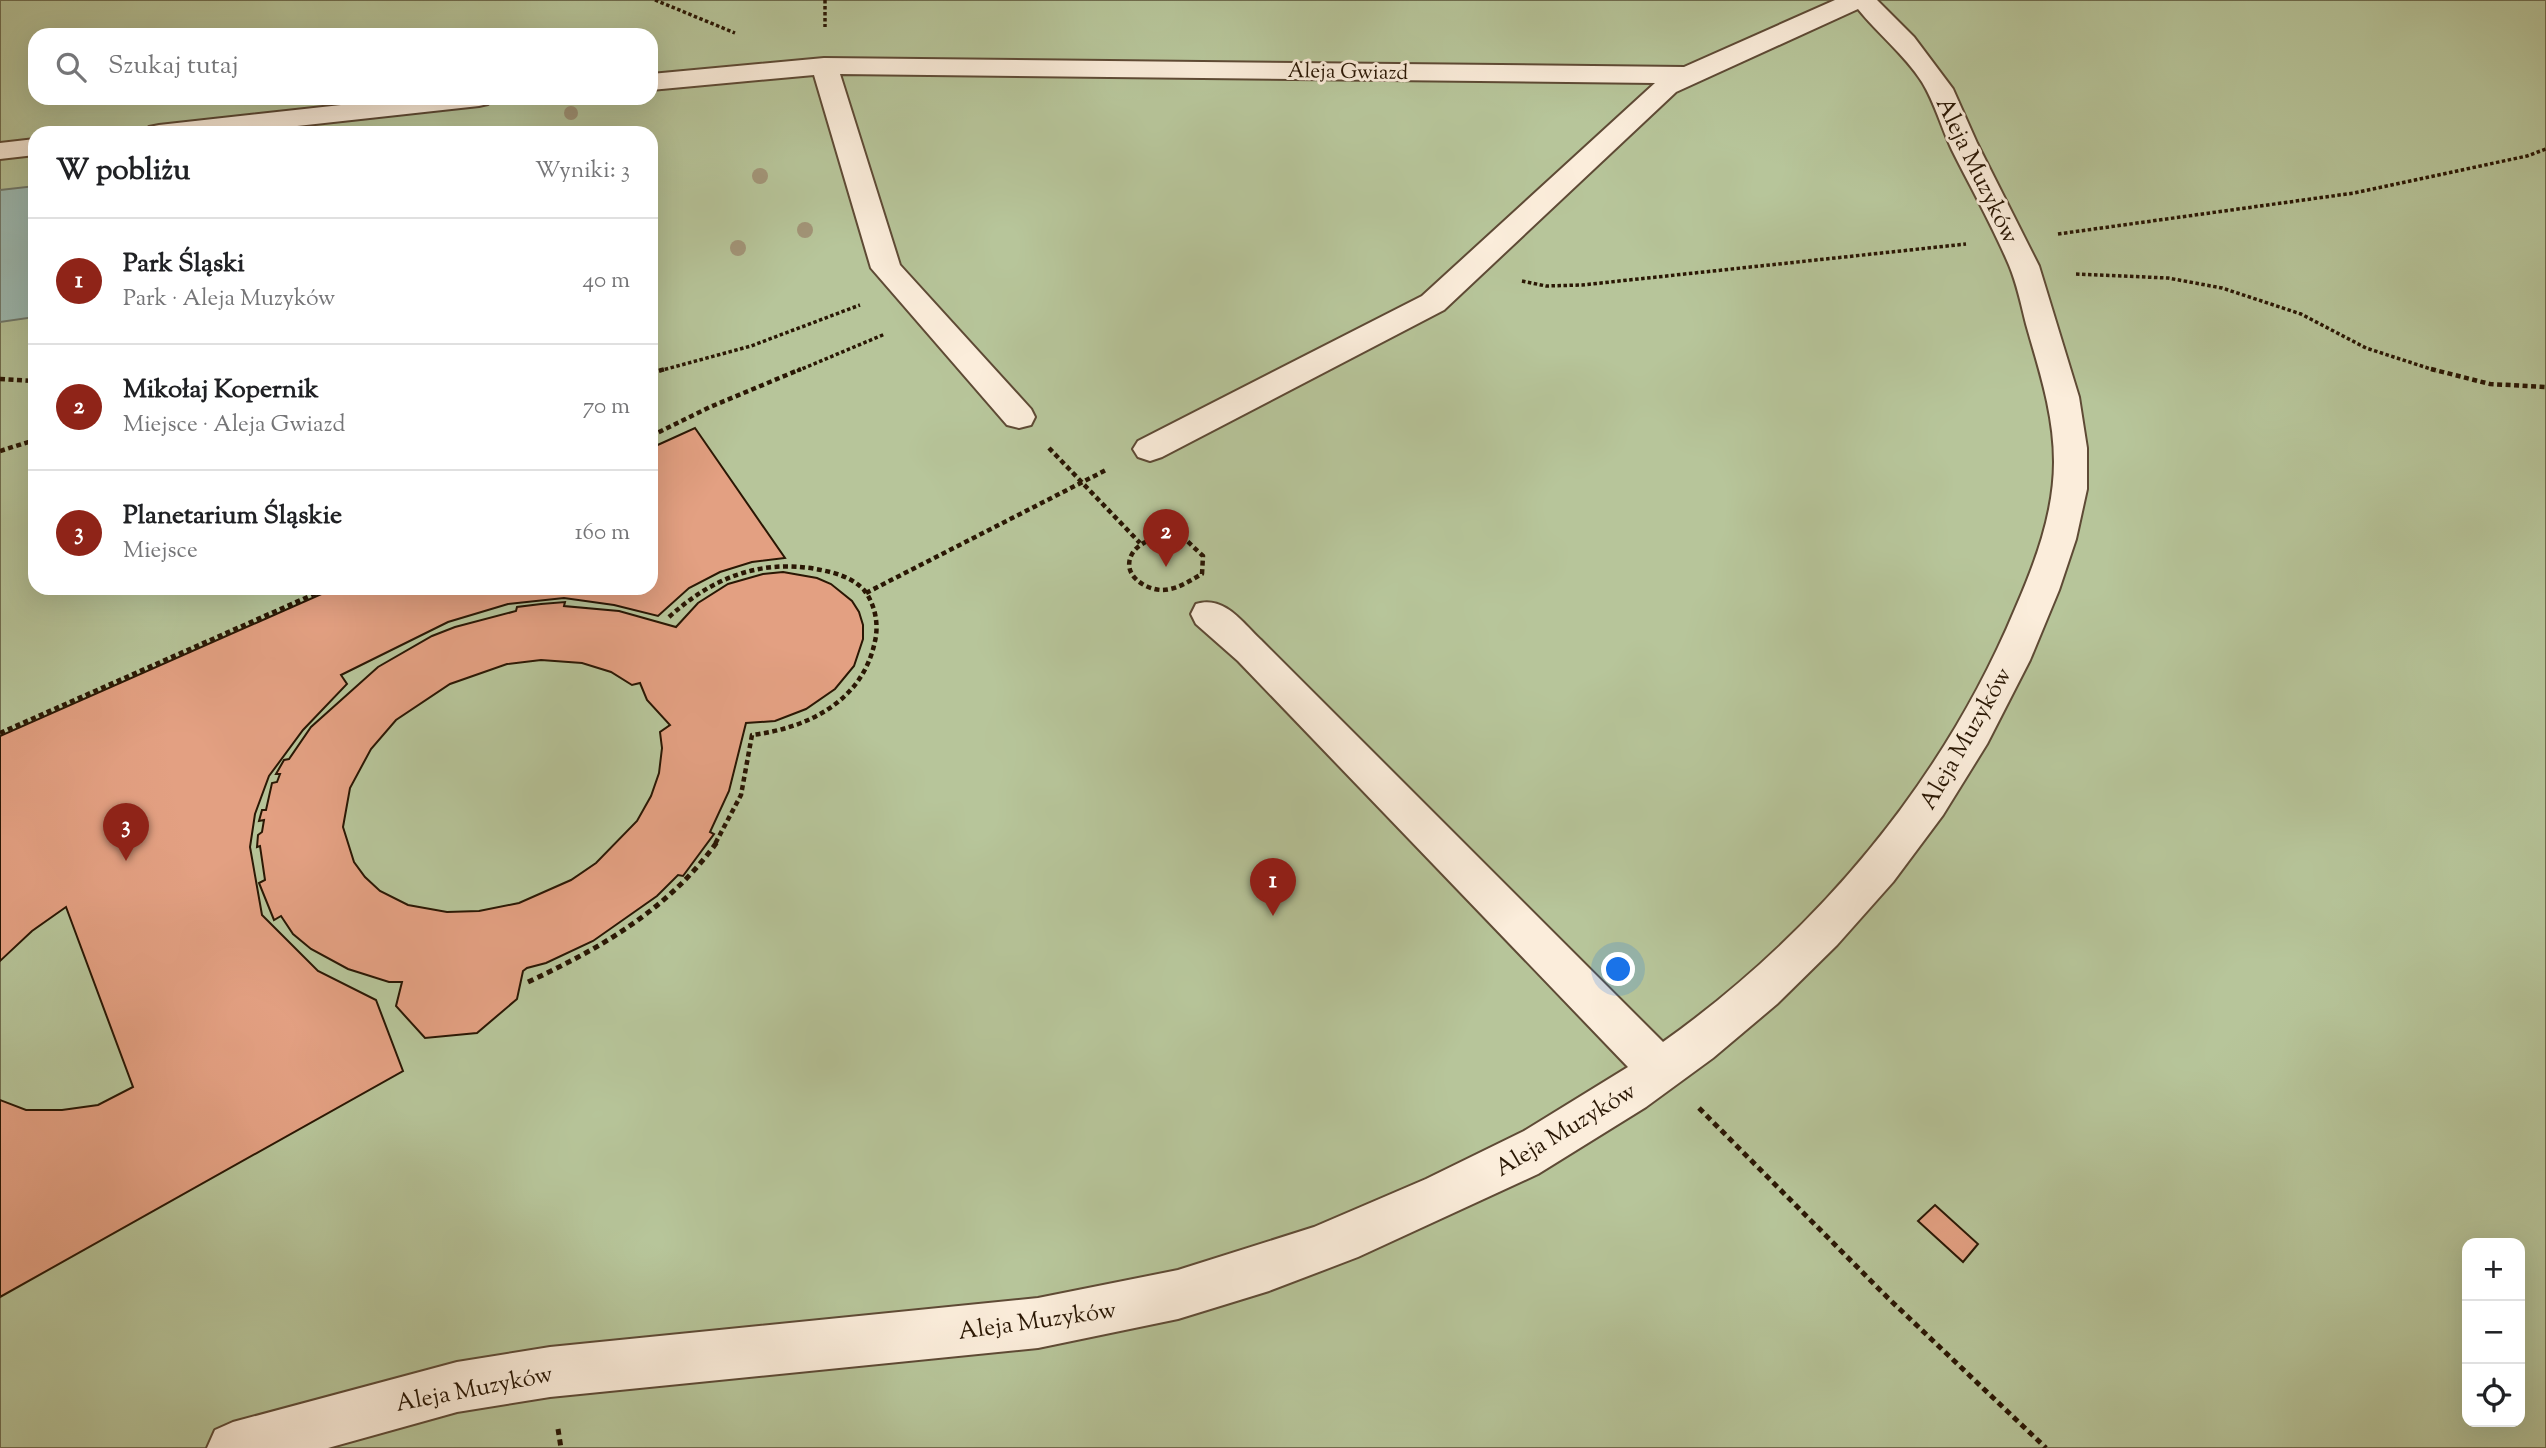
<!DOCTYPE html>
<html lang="pl">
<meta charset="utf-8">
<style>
body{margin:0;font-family:"Sorts Mill Goudy",serif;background:#f6f6f6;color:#202124}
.controls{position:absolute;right:21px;bottom:21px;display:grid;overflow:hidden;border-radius:14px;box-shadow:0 7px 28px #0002}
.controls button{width:63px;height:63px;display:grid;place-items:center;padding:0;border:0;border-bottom:2px solid #e0e0e0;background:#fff;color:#202124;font:35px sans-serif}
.you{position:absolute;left:1619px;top:970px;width:24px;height:24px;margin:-18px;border:5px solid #fff;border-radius:50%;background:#1a73e8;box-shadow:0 0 0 10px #1a73e833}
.badge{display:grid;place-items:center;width:46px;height:46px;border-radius:50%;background:#8f2418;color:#fff;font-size:23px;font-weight:700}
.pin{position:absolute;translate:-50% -58px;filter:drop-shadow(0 2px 4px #0008)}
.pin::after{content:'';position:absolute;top:37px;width:24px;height:21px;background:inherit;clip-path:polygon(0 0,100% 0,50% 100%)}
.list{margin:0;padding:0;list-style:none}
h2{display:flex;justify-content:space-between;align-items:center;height:91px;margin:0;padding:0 28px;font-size:30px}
h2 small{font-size:23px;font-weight:400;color:#757577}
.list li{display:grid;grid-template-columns:46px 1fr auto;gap:21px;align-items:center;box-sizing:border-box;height:126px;padding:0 28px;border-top:2px solid #e0e0e0}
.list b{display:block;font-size:26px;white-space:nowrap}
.list p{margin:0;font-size:23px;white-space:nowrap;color:#757577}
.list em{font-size:23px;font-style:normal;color:#757577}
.icon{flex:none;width:38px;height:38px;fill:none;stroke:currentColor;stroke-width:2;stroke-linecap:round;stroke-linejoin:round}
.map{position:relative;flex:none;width:2546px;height:1448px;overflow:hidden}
.search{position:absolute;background:#fff;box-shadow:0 7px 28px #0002;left:28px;top:28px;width:630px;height:77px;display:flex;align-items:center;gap:18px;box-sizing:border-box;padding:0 24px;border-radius:21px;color:#757577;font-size:26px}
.panel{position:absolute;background:#fff;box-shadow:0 7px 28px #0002;left:28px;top:126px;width:630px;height:469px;border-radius:21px}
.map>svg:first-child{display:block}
.green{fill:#b7c59a;stroke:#706e4f;stroke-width:2;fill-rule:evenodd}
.water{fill:#9ebeb7;stroke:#707b6f;stroke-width:2}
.building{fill:#e3a082;stroke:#2a1704;stroke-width:2;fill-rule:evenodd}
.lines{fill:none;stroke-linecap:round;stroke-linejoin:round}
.pedestrian-casing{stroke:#5e4a35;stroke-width:4}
.path-far2{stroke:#2a1704;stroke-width:3.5;stroke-dasharray:3.5 2.5;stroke-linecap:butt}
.path-far1{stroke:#2a1704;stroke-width:4.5;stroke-dasharray:5 3.5;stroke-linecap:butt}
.path{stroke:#2a1704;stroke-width:5;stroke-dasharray:6 4.5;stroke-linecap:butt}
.pedestrian{fill:#fbeddb;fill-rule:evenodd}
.tree{fill:#a29578}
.labels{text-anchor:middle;stroke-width:6;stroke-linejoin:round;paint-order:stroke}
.far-street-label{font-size:21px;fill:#2a1704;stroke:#fbeddb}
.street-label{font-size:24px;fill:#2a1704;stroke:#fbeddb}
</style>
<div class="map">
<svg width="2546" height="1448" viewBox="0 0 2546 1448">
<rect width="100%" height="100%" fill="#f9e4c7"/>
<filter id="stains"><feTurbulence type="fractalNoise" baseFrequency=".00286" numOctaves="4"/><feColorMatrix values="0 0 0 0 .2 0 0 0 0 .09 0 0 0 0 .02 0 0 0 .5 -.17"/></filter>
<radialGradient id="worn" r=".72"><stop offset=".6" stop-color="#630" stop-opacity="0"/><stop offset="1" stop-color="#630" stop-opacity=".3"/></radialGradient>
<!-- green -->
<path class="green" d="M 0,0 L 2546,0 L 2546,1448 L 0,1448 ZM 35,35 L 651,35 L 651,98 L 35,98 ZM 35,133 L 651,133 L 651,588 L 35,588 ZM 2467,1243 L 2520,1243 L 2520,1422 L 2467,1422 Z"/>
<!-- water -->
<path class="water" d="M 35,186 L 35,317 L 0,322 L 0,190 Z"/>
<!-- building -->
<g class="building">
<path d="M 695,428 L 785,558 L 752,562 L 720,572 L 689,588 L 658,616 L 614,605 L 564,598 L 508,604 L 448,622 L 341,675 L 347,684 L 303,730 L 269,776 L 255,814 L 250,847 L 262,915 L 318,971 L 376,1000 L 403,1071 L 0,1297 L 0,1100 L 26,1110 L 62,1110 L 98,1105 L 133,1087 L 66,907 L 32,931 L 0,961 L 0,736 L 335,588 L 651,588 L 651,448 Z"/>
<path d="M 783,572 L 817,578 L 831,584 L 852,601 L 859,612 L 863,625 L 863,639 L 854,666 L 835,689 L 806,709 L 775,721 L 746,723 L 729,791 L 710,832 L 714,834 L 683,876 L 678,875 L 657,896 L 593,941 L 546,963 L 527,968 L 523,971 L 517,999 L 477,1033 L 425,1038 L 396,1006 L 402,982 L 389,982 L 348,969 L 311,949 L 293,934 L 281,916 L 274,920 L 259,883 L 265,880 L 260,846 L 257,847 L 258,835 L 262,832 L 264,820 L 259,821 L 262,810 L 266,810 L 272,783 L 277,782 L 280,774 L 276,774 L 284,760 L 289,759 L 311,727 L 378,667 L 432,636 L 455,627 L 516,611 L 517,607 L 541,604 L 565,602 L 564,606 L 619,611 L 676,627 L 698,603 L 728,584 L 763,574 ZM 541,660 L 582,663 L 611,672 L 632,685 L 640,683 L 647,700 L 670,725 L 660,732 L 662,748 L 659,773 L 651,796 L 637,821 L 596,863 L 571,880 L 519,903 L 479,911 L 447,912 L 408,905 L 380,891 L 365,877 L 354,862 L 343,827 L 350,788 L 371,749 L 396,720 L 450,684 L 507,664 Z"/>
<path d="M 1935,1205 L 1978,1244 L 1963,1262 L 1918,1221 Z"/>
</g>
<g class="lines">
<!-- pedestrian casing -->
<g class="pedestrian-casing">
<g id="pedestrian">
<path d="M 1835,0 L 1877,0 L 1914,37 L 1953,89 L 1977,143 L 2039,266 L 2079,397 L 2087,448 L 2087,489 L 2076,539 L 2059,590 L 2030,660 L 1987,744 L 1943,815 L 1893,882 L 1837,945 L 1777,1004 L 1713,1058 L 1646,1107 L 1538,1174 L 1358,1257 L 1269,1291 L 1178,1319 L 1038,1348 L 550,1397 L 457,1412 L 328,1448 L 207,1448 L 215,1430 L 233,1422 L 457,1362 L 550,1347 L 1038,1298 L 1178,1270 L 1314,1227 L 1426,1179 L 1524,1131 L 1628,1067 L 1238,661 L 1196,624 L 1191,614 L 1196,604 C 1224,595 1242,622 1261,640 L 1663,1042 C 1816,933 1943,782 2015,609 C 2035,563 2054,513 2054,462 C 2054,414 2039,370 2026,324 C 2021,304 2017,284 2009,265 C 1992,225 1971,188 1952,150 C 1941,127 1935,103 1922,82 C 1904,54 1878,34 1858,9 L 1676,92 L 1444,310 L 1162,457 L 1150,461 L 1138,457 L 1133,449 L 1138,441 L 1422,296 L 1655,83 L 840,74 L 900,265 L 1031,409 L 1035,417 L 1031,425 L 1019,428 L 1007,425 L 871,268 L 814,75 L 651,90 L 651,74 L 824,58 L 1684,67 Z"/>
<path d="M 405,98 L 492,98 L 488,104 L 479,106 L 234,133 L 145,133 L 149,127 L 159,125 Z"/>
<path d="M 35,139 L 35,155 L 0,159 L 0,143 Z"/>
</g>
</g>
<!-- path-far2 -->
<g class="path-far2">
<path d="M 655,0 L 735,33"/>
<path d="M 825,0 L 825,27"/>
<path d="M 2058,234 L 2354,193 L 2527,156 L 2546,149"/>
<path d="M 2076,274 L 2168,278 L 2222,288 L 2301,314 L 2366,348 L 2437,371"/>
<path d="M 1522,281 L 1546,286 L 1582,285 L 1966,244"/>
<path d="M 659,371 L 751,346 L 860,305"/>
<path d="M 797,371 L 885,334"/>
</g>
<!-- path-far1 -->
<g class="path-far1">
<path d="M 2431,369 L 2490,384 L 2546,387"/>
<path d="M 651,373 L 665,369"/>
<path d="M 0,379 L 35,381"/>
<path d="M 651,436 L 710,407 L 801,369"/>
<path d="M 1049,448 L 1140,543"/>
<path d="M 0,451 L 35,440"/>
<path d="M 1164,534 L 1185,539 L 1203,556 L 1202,574 C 1189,581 1177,590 1161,590 C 1144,589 1121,574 1132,554 C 1138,543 1153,539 1164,534 Z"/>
<path d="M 866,593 L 1108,469"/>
<path d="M 669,617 C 711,579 758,559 816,569 C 833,572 852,577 864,590 C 875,604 879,624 875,641 C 863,701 808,728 752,735 L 741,795 L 715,844"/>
<path d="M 0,733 L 328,588"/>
</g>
<!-- path -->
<g class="path">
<path d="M 528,982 C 601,948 669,909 717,842"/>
<path d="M 1699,1108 L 1888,1298 L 2046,1448"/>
<path d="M 558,1429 L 561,1448"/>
</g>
<!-- pedestrian -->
<use href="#pedestrian" class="pedestrian"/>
</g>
<!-- trees -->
<g class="tree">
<circle cx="571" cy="113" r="7"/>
<circle cx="760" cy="176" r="8"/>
<circle cx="805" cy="230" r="8"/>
<circle cx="738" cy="248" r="8"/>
</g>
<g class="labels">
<!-- far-street labels -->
<g class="far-street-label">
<text transform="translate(1348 71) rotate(1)" y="7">Aleja Gwiazd</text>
</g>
<!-- street labels -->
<g class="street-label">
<text transform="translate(1978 170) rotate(64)" y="8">Aleja Muzyków</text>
<text transform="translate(1965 738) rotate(-60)" y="8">Aleja Muzyków</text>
<text transform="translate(1565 1129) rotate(-31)" y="8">Aleja Muzyków</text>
<text transform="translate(1037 1320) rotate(-8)" y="8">Aleja Muzyków</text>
<text transform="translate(474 1388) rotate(-11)" y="8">Aleja Muzyków</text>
</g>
</g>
<rect width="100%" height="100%" filter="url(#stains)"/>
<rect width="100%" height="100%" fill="url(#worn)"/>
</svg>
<div class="controls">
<button>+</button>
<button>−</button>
<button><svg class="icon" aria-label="locate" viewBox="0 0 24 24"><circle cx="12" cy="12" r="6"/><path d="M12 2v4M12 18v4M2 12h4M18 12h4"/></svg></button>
</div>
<div class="you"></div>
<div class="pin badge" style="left:1273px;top:916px">1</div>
<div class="pin badge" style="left:1166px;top:567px">2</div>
<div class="pin badge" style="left:126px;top:861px">3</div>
<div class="search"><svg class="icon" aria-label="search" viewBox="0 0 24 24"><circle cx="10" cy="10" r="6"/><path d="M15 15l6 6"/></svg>Szukaj tutaj</div>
<section class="panel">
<h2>W pobliżu<small>Wyniki: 3</small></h2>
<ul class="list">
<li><span class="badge">1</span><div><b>Park Śląski</b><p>Park · Aleja Muzyków</p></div><em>40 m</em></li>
<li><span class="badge">2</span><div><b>Mikołaj Kopernik</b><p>Miejsce · Aleja Gwiazd</p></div><em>70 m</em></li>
<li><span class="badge">3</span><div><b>Planetarium Śląskie</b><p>Miejsce</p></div><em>160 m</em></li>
</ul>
</section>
</div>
